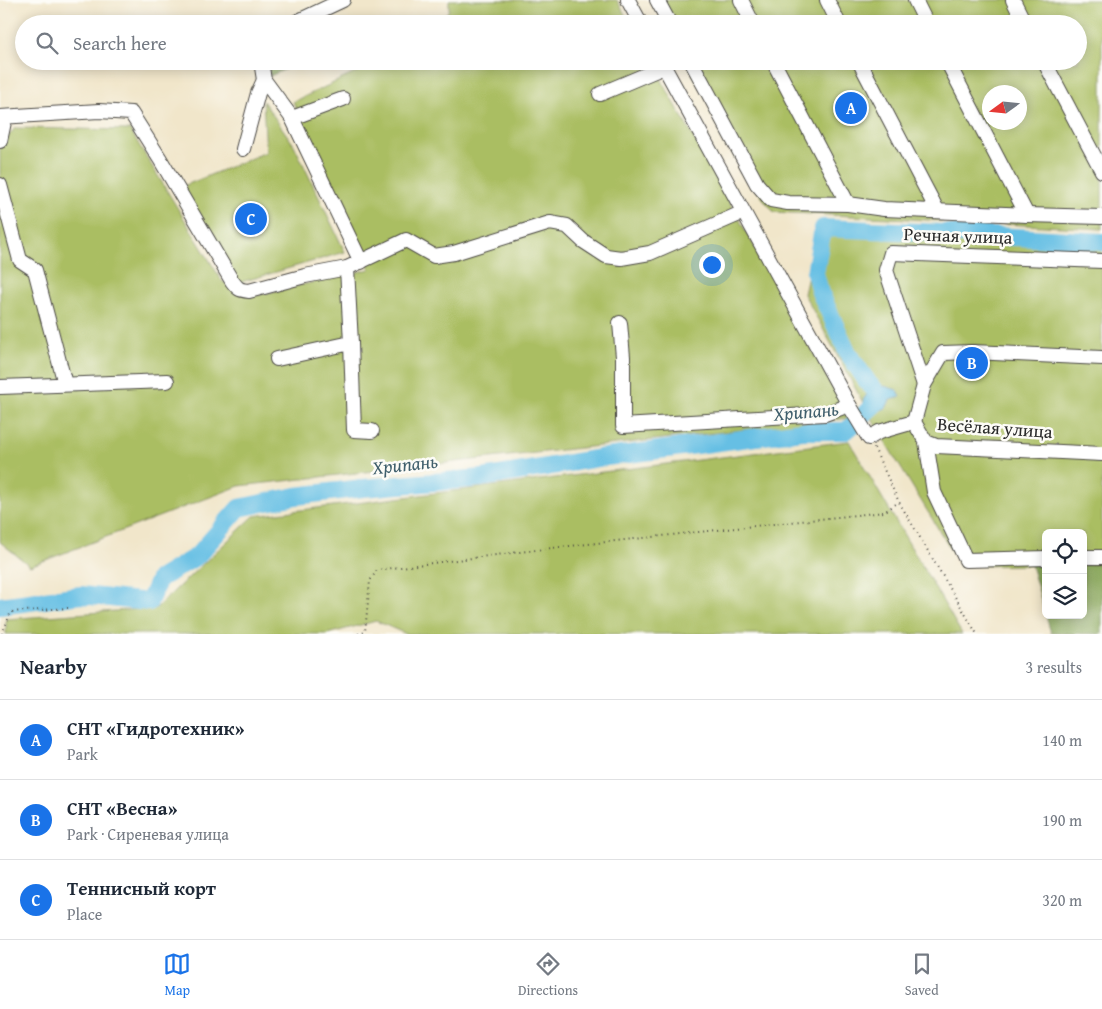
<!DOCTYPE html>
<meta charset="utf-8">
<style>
body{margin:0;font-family:"Gentium Book Plus",serif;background:#f2f2f3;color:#1f2937}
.controls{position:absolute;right:15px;bottom:15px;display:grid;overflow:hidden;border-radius:8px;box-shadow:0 2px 12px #0003}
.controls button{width:45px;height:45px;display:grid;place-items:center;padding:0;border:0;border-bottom:1px solid #e0e1e3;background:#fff;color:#1f2937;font:25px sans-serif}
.compass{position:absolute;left:982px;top:85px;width:45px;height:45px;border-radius:50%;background:#fff;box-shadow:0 2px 12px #0003;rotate:255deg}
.you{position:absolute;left:711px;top:264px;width:18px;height:18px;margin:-12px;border:4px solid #fff;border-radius:50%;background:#1a73e8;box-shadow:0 0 0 8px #1a73e833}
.badge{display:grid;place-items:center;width:32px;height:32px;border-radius:50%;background:#1a73e8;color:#fff;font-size:16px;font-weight:700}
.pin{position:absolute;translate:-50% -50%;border:2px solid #fff;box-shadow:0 1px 5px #0006}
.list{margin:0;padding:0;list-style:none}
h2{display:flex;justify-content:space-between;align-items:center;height:65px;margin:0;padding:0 20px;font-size:21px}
h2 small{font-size:16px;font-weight:400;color:#747a83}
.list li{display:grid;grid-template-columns:32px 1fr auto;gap:15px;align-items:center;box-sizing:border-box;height:80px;padding:0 20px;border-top:1px solid #e0e1e3}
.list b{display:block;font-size:19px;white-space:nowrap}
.list p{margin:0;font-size:16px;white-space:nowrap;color:#747a83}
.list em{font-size:16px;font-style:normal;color:#747a83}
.icon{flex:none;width:28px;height:28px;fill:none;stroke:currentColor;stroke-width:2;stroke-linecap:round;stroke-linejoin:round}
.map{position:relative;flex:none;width:1102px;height:634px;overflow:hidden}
.search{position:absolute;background:#fff;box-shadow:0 2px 12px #0003;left:15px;right:15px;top:15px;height:55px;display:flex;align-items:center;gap:12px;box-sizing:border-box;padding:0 18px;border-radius:28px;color:#747a83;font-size:19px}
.sheet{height:305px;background:#fff}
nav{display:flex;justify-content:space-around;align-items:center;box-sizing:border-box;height:70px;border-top:1px solid #e0e1e3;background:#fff;font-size:14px;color:#747a83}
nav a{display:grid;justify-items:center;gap:2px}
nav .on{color:#1a73e8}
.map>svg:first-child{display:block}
.green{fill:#aabe62;stroke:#6a7446;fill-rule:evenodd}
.forest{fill:#87a558;stroke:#596842}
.water{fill:#66bfe4;stroke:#487588}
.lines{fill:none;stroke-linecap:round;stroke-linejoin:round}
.river{stroke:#66bfe4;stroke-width:18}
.minor-casing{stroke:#494743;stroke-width:16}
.path{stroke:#494743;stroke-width:2;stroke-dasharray:1 4;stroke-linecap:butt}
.minor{stroke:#fff;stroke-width:14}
.labels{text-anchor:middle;stroke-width:5;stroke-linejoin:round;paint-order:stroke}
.street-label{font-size:18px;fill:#2b2b2b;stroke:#fdfcf7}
.water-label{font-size:19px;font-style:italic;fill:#405f6c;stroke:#fdfcf7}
</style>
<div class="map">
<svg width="1102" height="634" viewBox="0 0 1102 634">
<rect width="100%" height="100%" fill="#fdfcf7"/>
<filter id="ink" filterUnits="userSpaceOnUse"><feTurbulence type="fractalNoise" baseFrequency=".02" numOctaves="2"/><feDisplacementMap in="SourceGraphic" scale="10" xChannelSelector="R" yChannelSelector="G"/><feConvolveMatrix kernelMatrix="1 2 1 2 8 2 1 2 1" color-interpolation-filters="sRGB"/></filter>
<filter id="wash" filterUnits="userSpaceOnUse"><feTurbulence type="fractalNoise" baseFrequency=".0096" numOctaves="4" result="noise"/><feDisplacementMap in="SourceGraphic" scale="20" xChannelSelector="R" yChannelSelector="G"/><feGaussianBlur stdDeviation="1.12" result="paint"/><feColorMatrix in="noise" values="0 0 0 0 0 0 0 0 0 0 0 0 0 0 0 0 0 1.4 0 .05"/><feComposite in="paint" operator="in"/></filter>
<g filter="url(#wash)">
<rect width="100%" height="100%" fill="#f1e6ca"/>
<!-- green -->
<g class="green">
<path d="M 449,0 L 617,0 L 630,24 L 438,24 L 449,10 Z"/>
<path d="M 651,0 L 1102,0 L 1102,229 L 774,212 L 761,196 L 686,61 L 1078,61 L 1078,24 L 665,24 ZM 990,92 L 1020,92 L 1020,122 L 990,122 Z"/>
<path d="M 380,61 L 651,61 L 850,418 L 239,486 L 30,566 L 0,542 L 0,147 L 15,128 L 130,130 L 222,281 L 250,297 L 370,269 L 293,102 Z"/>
<path d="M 263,101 L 294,145 L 345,252 L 238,283 L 181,187 L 266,152 Z"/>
<path d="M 820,221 L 1102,236 L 1102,564 L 1083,565 L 1083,533 L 1046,533 L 1046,565 L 961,566 L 879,432 L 804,294 Z"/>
<path d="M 849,441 L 962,634 L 406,634 L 376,621 L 327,634 L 6,634 L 6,619 L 156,608 L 254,516 Z"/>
</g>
<!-- forest -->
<g class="forest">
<path d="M 267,61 L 290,61 L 292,66 L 270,76 Z"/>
<path d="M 1102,564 L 1102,634 L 1051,633 L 1031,565 L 1046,565 L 1046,615 L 1083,615 L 1083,565 Z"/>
</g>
<!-- water -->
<path class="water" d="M 884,386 L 897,390 L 901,397 L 890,400 L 886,408 L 878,411 L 870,409 L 863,400 L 868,393 Z"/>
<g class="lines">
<!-- river -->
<g class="river">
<path d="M 861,417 L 878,401 L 875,390 L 869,384 L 848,353 L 820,292 L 815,273 L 823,228 L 943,233 L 1102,242"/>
<path d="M 0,606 L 81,595 L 149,602 L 159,579 L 197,556 L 239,508 L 296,496 L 363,488 L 481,478 L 599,458 L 802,431 L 846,431 L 854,424"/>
</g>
</g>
</g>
<g filter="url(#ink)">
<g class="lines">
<!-- minor casing -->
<g class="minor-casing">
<g id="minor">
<path d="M 628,0 L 641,24"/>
<path d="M 657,0 L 670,24"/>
<path d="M 741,0 L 753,24"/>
<path d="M 827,0 L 839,24"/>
<path d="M 915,0 L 927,24"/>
<path d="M 1013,0 L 1025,24"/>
<path d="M 292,24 L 343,0"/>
<path d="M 261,61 L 264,80 L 292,118 L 361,262"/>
<path d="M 661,61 L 849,405 L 869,438 L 879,432 L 914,422 L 926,442 L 936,446 L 1102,454"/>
<path d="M 691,61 L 757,184 L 771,200 L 788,203 L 848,204 L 884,209 L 1027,215 L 1102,217"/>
<path d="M 773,61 L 848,204"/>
<path d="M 859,61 L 937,210"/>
<path d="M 947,61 L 1027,215"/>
<path d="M 1044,61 L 1102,171"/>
<path d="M 600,94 L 664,67"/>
<path d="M 0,117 L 99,111 L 131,113 L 160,159 L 232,281 C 238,289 239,290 249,291 L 305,276 L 347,268 L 406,240 L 434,256 L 454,253 L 550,223 L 567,226 L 583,241 L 606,256 L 621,258 L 650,253 L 737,215"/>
<path d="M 292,118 L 343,99"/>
<path d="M 0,141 L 5,117"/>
<path d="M 243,149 L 258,93 L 264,80"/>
<path d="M 0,185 L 20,260 L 35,270 L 65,384"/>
<path d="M 347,268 L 351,343 L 354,430 L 372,431"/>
<path d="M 620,323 L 623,357 L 623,426 L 825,414 L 849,405"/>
<path d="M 277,359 L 351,343"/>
<path d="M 924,385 L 886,270 L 891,253 L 1102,261"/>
<path d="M 0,387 L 167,381"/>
<path d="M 914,422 L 924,385 L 943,353 L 973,352 L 1102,358"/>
<path d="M 926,442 L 934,492 L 966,560 L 1046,558"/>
<path d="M 1083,557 L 1102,557"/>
</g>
</g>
<!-- path -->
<g class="path">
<path d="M 874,448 L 899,502 L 977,634"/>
<path d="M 2,634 L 11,612 L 68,608"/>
<path d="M 358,634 L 365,632 L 370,581 L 377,570 L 560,547 L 884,512 L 899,502"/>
</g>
<!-- minor -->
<use href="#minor" class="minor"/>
</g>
</g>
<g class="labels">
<!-- street labels -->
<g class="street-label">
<text transform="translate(958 236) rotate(2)" y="6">Речная улица</text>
<text transform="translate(995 428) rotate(4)" y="6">Весёлая улица</text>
</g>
<!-- water labels -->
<g class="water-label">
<text transform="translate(806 411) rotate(-5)" y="7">Хрипань</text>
<text transform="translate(405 464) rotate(-6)" y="7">Хрипань</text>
</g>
</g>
</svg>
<div class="controls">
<button><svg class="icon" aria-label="locate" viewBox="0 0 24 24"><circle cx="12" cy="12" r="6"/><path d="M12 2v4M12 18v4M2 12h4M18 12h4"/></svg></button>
<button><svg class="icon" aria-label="layers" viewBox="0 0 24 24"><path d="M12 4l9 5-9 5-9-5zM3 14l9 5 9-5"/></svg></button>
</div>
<svg class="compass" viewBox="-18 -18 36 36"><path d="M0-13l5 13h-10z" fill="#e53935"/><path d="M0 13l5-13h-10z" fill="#747a83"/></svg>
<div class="you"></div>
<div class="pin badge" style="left:851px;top:108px">A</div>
<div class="pin badge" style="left:972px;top:363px">B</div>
<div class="pin badge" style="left:251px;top:219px">C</div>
<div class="search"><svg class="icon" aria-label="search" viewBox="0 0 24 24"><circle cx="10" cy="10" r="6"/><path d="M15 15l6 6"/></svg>Search here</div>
</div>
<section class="sheet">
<h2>Nearby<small>3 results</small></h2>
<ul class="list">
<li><span class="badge">A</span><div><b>СНТ «Гидротехник»</b><p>Park</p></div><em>140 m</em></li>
<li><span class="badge">B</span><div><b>СНТ «Весна»</b><p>Park · Сиреневая улица</p></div><em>190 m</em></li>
<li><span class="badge">C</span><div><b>Теннисный корт</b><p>Place</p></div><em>320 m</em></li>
</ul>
</section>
<nav>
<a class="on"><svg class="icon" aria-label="map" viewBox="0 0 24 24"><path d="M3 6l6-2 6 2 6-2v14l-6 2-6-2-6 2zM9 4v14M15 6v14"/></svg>Map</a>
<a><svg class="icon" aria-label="directions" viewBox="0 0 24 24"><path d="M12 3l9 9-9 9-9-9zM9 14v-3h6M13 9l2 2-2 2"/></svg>Directions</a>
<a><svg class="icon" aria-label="saved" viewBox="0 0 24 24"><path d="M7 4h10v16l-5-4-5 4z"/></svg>Saved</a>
</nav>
